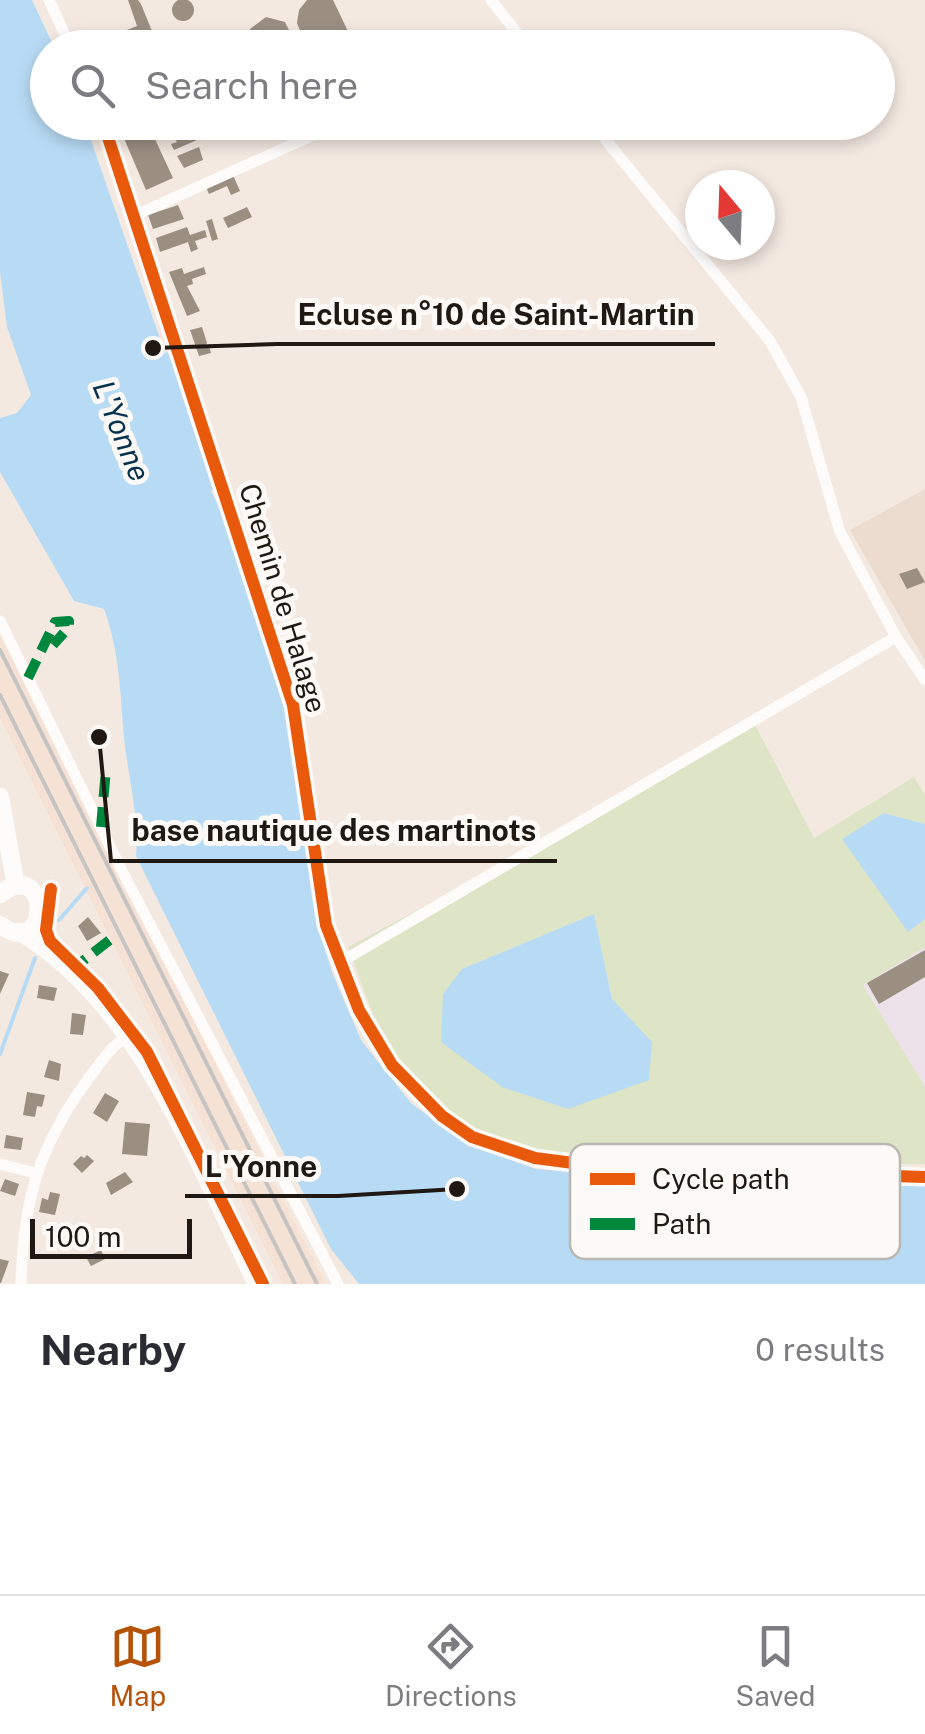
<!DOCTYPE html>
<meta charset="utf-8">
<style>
body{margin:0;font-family:"Public Sans",sans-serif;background:#f7f7f7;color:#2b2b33}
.compass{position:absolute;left:685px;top:170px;width:90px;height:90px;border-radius:50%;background:#fff;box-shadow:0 5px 15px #0003;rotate:341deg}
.scale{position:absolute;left:30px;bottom:25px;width:162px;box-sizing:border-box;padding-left:10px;border:5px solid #1f1813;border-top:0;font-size:28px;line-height:35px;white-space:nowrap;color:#1f1813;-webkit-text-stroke:8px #fdf9f6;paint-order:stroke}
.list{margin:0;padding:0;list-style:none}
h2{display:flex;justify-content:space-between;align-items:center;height:130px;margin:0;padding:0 40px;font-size:42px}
h2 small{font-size:32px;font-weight:400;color:#7c7c81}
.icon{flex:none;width:55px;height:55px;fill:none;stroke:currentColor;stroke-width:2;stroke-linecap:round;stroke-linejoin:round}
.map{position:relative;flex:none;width:925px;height:1284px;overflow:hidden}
.search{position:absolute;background:#fff;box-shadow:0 5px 15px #0003;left:30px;right:30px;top:30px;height:110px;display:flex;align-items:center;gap:25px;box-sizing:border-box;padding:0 35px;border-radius:55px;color:#7c7c81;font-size:38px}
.sheet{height:310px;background:#fff}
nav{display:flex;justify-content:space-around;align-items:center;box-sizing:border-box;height:140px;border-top:2px solid #e1e1e2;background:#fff;font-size:28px;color:#7c7c81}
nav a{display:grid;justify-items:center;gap:5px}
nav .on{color:#b45309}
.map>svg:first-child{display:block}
.built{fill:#f6e2d4}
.industrial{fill:#eee2ea}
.education{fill:#ebdccf}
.green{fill:#dee4c6;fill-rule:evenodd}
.water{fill:#b8dbf5}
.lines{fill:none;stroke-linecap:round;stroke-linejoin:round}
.stream{stroke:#b8dbf5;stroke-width:4}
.building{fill:#9b8f82}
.street{stroke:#fdfcfa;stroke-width:11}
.secondary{stroke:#fdfcfa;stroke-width:18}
.rail{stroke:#c6c4c2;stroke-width:4}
.quiet{stroke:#00873e;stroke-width:10;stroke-dasharray:20 10;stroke-linecap:butt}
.cycleway-casing{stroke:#fdf9f6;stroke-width:19}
.cycleway{stroke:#e8590c;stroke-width:12}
.labels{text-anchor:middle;stroke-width:10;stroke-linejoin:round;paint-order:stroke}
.street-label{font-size:28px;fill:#1f1813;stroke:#fdf9f6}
.water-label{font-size:30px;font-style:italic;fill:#07324d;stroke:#fdf9f6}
.key{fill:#fdf9f6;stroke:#bab6b2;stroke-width:2.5}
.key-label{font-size:28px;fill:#1f1813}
.leader{fill:none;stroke:#1f1813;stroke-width:4}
.callout-dot{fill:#1f1813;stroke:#fdf9f6;stroke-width:4}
.callout-label{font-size:30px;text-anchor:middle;font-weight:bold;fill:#1f1813;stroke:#fdf9f6;stroke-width:10;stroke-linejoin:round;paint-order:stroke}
</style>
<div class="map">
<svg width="925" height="1284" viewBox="0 0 925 1284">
<rect width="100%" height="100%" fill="#f4e9e1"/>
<!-- built -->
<path class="built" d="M 0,633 L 326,1284 L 283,1284 L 0,718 Z"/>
<!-- industrial -->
<path class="industrial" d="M 925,947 L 925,1087 L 863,985 Z"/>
<!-- education -->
<path class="education" d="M 925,489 L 925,661 L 850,530 Z"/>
<!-- green -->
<path class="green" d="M 753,721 L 814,838 L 914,777 L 925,795 L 925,824 L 884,813 L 908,931 L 925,919 L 925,947 L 863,985 L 925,1087 L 925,1164 L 618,1162 L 527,1152 L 450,1116 L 386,1050 L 348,947 L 442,897 ZM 594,914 L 612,999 L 462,969 Z"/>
<!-- water -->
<g class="water">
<path d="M 0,0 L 32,0 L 54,47 L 48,48 L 48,122 L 85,123 L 165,353 L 170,352 L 217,488 L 211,491 L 230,528 L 285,711 L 320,933 L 332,972 L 361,1040 L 411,1103 L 463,1142 L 536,1169 L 659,1179 L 925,1186 L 925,1284 L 359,1284 L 331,1249 L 136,856 C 139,819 130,784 125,747 C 120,699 121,655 104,609 L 74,601 L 0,472 L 0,418 L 17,413 L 31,395 L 7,327 L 0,272 Z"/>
<path d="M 884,813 L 925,824 L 925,919 L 908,932 L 842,839 Z"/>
<path d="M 594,914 L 612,999 L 652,1042 L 649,1080 L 568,1109 L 502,1087 L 441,1042 L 443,994 L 462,969 Z"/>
</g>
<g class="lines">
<!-- stream -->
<g class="stream">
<path d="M 59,920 L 87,888"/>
<path d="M 0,1054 L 35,958"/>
</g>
</g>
<!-- building -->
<g class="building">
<circle cx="183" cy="10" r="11"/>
<path d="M 128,0 L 138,0 L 141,4 L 158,46 L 146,48 L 141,33 L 130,39 L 127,30 L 137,26 Z"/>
<path d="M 307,0 L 333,0 L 356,48 L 307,48 L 297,23 L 299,10 Z"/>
<path d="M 266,17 L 285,22 L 298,48 L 249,48 L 250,29 Z"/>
<path d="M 123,122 L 147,122 L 173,178 L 146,190 L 123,136 L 128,134 Z"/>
<path d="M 193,122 L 209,122 L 213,133 L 174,150 L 171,144 L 177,142 L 174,137 L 183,133 L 181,128 Z"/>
<path d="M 214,122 L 257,122 L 249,135 L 237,140 L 224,137 Z"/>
<path d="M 199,147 L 203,160 L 184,168 L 177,156 Z"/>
<path d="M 232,173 L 240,191 L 231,195 L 227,186 L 209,194 L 205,185 Z"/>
<path d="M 178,205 L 184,219 L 153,229 L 148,215 Z"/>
<path d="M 247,207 L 252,217 L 228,228 L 223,218 Z"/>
<path d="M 212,219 L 218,239 L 212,241 L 206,221 Z"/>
<path d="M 187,227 L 190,235 L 205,230 L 207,237 L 195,241 L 198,249 L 191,252 L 188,242 L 160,252 L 156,238 Z"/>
<path d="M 204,267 L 206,274 L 192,279 L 193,284 L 187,286 L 200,311 L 187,316 L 169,272 L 182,268 L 184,274 Z"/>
<path d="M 202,327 L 207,343 L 205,347 L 209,346 L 211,353 L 199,356 L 190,330 Z"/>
<path d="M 917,568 L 925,582 L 907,589 L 899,574 Z"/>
<path d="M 88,917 L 101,933 L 87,941 L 78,926 Z"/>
<path d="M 925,950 L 925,977 L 879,1004 L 867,983 Z"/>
<path d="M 0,971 L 9,974 L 0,994 Z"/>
<path d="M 39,985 L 57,988 L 54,1001 L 37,998 Z"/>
<path d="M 72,1013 L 86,1015 L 83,1035 L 70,1034 Z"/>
<path d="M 49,1060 L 61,1064 L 59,1081 L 44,1077 Z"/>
<path d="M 27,1092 L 45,1095 L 42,1107 L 37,1106 L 35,1117 L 23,1115 Z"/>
<path d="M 105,1093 L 119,1101 L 107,1122 L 93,1113 Z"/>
<path d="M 125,1122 L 150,1124 L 147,1156 L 122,1154 Z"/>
<path d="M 6,1135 L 23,1138 L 21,1150 L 4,1148 Z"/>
<path d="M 87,1155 L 94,1161 L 82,1173 L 73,1164 L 81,1156 L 84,1158 Z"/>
<path d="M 125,1172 L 133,1182 L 111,1195 L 106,1183 Z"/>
<path d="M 5,1179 L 19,1184 L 15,1196 L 0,1191 Z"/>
<path d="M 50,1192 L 60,1194 L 55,1215 L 39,1212 L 42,1198 L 48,1200 Z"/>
<path d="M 101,1250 L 105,1259 L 91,1266 L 86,1257 Z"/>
<path d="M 0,1259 L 9,1261 L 1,1283 L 0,1283 Z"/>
</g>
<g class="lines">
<!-- street -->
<g class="street">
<path d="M 49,0 L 71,48"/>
<path d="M 491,0 L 529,48"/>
<path d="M 506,48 L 522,39"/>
<path d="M 103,122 L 230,506"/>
<path d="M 591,122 L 770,341 L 801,397 L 840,532 L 896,637 L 925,680"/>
<path d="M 136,215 L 342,122"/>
<path d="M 0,621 L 122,871 L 338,1284"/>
<path d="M 339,963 L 896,637"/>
<path d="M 0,1164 L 35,1173"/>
<path d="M 21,1284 C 23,1203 38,1148 86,1082 C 99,1065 109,1048 127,1036"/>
</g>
<!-- secondary -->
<g class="secondary">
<path d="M 0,797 L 16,886"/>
<path d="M 0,894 C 51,855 52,962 0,925"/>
<path d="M 20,932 C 140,1003 198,1165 257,1284"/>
</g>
<!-- rail -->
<g class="rail">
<path d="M 0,650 L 317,1284"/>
<path d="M 0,695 L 295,1284"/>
</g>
<!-- quiet -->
<g class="quiet">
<path d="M 28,678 L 55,622 L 69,621 L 69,627 L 53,645"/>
<path d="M 101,827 L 106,769"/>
<path d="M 70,971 L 111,939"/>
</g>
<!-- cycleway casing -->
<g class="cycleway-casing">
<g id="cycleway">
<path d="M 103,122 L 293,705 L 326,925 L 359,1010 L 392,1065 L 442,1116 L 472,1137 L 535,1158 L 604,1167 L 925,1177"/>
<path d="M 51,889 L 46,930 L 50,941 L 98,988 L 147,1052 L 263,1284"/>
</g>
</g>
<!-- cycleway -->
<use href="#cycleway" class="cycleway"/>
</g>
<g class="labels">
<!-- street labels -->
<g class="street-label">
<text transform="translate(283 598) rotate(73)" y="10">Chemin de Halage</text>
</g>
<!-- water labels -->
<g class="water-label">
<text transform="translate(121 431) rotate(68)" y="10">L'Yonne</text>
</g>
</g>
<!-- legend -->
<rect x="570" y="1144" width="330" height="115" rx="15" class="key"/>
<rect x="590" y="1173" width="45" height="12" fill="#e8590c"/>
<rect x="590" y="1218" width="45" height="12" fill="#00873e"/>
<g class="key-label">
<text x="652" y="1189">Cycle path</text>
<text x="652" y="1234">Path</text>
</g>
<!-- callouts -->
<path class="leader" d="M153 348L277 344H715M99 737L111 861H557M457 1189L338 1196H185"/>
<g class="callout-dot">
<circle cx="153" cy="348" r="10"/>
<circle cx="99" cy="737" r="10"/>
<circle cx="457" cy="1189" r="10"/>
</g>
<g class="callout-label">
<text x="496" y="325">Ecluse n°10 de Saint-Martin</text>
<text x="334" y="841">base nautique des martinots</text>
<text x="261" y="1177">L'Yonne</text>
</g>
</svg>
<svg class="compass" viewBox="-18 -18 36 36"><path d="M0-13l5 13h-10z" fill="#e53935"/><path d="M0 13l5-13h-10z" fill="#7c7c81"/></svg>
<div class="scale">100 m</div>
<div class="search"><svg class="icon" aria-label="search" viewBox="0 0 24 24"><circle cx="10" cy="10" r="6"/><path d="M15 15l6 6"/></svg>Search here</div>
</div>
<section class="sheet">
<h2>Nearby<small>0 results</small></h2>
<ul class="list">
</ul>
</section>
<nav>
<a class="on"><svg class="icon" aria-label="map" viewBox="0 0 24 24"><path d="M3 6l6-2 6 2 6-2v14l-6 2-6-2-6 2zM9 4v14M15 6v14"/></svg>Map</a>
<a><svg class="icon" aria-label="directions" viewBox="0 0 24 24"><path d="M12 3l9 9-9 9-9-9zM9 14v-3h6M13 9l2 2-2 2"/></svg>Directions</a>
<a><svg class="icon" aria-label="saved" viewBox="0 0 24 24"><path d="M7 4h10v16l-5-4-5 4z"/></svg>Saved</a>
</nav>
